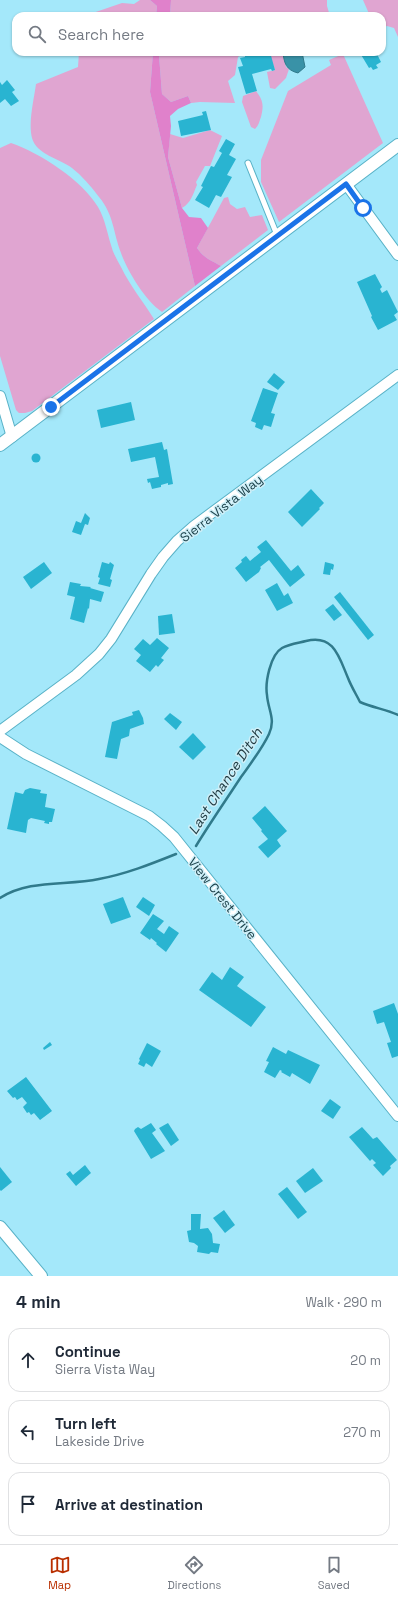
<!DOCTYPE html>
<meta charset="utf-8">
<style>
body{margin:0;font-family:"Space Grotesk",sans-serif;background:#f2f2f3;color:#1f2937}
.stop{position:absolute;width:12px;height:12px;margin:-9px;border:3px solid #1a73e8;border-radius:50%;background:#fff}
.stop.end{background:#1a73e8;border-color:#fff;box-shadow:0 1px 4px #0008}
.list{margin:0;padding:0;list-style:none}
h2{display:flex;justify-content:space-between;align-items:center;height:52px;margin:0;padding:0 16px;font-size:17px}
h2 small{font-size:13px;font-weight:400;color:#747a83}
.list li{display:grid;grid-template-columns:26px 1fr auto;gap:12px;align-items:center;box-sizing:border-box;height:64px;margin:0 8px 8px;padding:0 8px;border:1px solid #e0e1e3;border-radius:12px}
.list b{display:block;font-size:15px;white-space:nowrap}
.list p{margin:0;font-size:13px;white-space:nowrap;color:#747a83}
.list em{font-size:13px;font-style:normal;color:#747a83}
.icon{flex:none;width:22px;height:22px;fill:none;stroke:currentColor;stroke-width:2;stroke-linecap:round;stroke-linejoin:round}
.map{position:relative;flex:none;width:398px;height:1276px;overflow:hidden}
.search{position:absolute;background:#fff;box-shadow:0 1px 3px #0004;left:12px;right:12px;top:12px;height:44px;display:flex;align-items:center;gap:10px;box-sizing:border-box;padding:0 14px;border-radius:12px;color:#747a83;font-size:15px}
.sheet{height:268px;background:#fff}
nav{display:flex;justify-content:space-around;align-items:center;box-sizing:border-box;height:56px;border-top:1px solid #e0e1e3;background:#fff;font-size:11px;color:#747a83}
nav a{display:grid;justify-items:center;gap:2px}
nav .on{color:#b92f00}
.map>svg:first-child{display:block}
.green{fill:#e0a5d1}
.forest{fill:#e081cb}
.water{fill:#3992a7;stroke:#307a8b}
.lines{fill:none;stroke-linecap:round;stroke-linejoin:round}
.stream{stroke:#307a8b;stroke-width:2.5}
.building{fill:#29b4d1}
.service-casing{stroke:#59b2c7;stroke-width:7}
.minor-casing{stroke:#59b2c7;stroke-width:12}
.tertiary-casing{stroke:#59b2c7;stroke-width:14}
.service{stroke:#fff;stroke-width:5}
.minor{stroke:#fff;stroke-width:10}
.tertiary{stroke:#fff;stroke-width:12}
.route{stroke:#1a73e8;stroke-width:5}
.labels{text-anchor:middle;stroke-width:3;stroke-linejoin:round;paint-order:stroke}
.street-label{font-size:13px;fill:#1c414a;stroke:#ceeff8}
.water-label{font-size:14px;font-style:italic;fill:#1f3a41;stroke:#ceeff8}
</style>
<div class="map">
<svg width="398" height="1276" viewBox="0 0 398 1276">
<rect width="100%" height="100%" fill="#a4e8fa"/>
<!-- green -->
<g class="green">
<path d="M 140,0 L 150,0 L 157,6 L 156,16 L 84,16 L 122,3 L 134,4 Z"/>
<path d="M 171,0 L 327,0 L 327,6 L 330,16 L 170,16 Z"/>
<path d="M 363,0 L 398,0 L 398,37 L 394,28 L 387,26 L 382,28 L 382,16 L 370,16 Z"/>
<path d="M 79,52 L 153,52 L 150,92 L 195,286 L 162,312 C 145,300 128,272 121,253 C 113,232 114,215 99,197 C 91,186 82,176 72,168 C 60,159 36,154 32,138 C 28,123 34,99 36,84 L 78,67 Z"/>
<path d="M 155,52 L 245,52 L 238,57 L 235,75 L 228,81 L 235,103 L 200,102 L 191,103 L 188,96 L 171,102 L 162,94 L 159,55 Z"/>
<path d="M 269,52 L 283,52 L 286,67 L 289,69 L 286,78 L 275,89 L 270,88 L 267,72 L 275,70 Z"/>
<path d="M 343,54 L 383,143 L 279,222 L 261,182 L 261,160 L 288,91 L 331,65 L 329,60 Z"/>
<path d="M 256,91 C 263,100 264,105 261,117 C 259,122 259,125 255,129 L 251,127 L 242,102 L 243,96 Z"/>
<path d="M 210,130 L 222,136 L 210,166 L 205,166 L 196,182 L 197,185 C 193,194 191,203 182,208 L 168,157 L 170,134 L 183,138 Z"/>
<path d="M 11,143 C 40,153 82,180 98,207 C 105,219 107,232 111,245 C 113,253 117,260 121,267 C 130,286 143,301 154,319 L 32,411 L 25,413 L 19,413 L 16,410 L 0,356 L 0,148 Z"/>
<path d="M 228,197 L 230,204 L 237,209 L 245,207 L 250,217 L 262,215 L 268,230 L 221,266 C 209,259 205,259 197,248 L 224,198 Z"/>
</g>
<!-- forest -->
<g class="forest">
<path d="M 150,0 L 171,0 L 170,16 L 156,16 L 157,6 Z"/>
<path d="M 153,52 L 159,55 L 162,94 L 171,102 L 188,96 L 191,103 L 178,109 L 170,116 L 171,126 L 168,157 L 182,208 L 189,217 L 201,218 L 208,228 L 197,248 C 205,259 209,259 221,266 L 195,286 L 150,92 Z"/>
</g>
<!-- water -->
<path class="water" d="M 283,52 L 302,52 L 305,67 L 298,73 C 286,70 284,63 283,52 Z"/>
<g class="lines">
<!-- stream -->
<g class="stream">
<path d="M 196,846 C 210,823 226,800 241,777 C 251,763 262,749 269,734 C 276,719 268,710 267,695 C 265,683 270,655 282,648 C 289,644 298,643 306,641 C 334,634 339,657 348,678 C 351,686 356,694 360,702 C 373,708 386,709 398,715"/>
<path d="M 0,898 C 30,879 66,886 99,879 C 126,874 151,864 176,854"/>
</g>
</g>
<!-- building -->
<g class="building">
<path d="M 256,52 L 270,52 L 275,70 L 272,71 L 271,69 L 252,74 L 257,91 L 246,94 L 238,67 L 243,66 L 240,58 L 245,57 L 245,54 L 249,53 L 251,55 L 257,54 Z"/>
<path d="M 362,52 L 376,52 L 381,62 L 376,65 L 378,68 L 373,70 L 371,67 L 369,68 L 360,53 Z"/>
<path d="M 7,80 L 15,90 L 12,92 L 19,101 L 11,106 L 5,99 L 0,103 L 0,82 L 2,85 Z"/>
<path d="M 206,111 L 211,130 L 181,136 L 178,121 L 203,115 L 202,112 Z"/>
<path d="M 226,139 L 235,144 L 229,155 L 236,159 L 227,175 L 232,177 L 221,197 L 216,195 L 209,208 L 195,200 L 203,187 L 201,186 L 211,166 L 214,167 L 222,153 L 219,151 Z"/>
<path d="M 375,274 L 382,287 L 380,289 L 382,293 L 387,290 L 398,312 L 394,315 L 397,320 L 378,330 L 371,317 L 372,316 L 357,282 Z"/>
<path d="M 274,373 L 285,382 L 278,390 L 267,382 Z"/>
<path d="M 263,388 L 278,393 L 271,413 L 275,414 L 271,427 L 264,425 L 262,430 L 255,427 L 256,423 L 251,421 Z"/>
<path d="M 131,402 L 135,420 L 101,428 L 97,410 Z"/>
<path d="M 162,442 L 164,450 L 167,449 L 173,484 L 168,485 L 168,483 L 161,485 L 161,487 L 152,489 L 150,482 L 148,483 L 147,479 L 159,477 L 155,457 L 131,462 L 128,449 Z"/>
<circle cx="36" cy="458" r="4.5"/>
<path d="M 311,489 L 324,503 L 319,508 L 320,509 L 302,527 L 288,512 Z"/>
<path d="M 85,513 L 90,518 L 88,525 L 85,524 L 81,535 L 72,532 L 76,521 L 81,523 Z"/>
<path d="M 266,540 L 291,571 L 298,565 L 305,575 L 290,587 L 269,560 L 260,567 L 261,568 L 259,572 L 246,582 L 235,568 L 242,562 L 241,560 L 246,556 L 250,561 L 261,552 L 257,547 Z"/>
<path d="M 44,562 L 52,573 L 31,589 L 23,577 Z"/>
<path d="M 102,562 L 109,564 L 110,562 L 114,565 L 110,579 L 112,580 L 110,587 L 98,584 L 100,578 L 98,577 Z"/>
<path d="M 325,562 L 333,564 L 334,565 L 333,570 L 331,569 L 330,575 L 323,574 Z"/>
<path d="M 70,582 L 81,584 L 80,586 L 91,587 L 90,588 L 104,592 L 101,602 L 90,599 L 89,609 L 88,608 L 84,623 L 70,619 L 75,597 L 67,595 Z"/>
<path d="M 277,583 L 284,596 L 288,593 L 293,603 L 277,611 L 265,590 Z"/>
<path d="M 340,592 L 374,635 L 368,640 L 334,597 Z"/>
<path d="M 333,604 L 342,615 L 334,621 L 325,610 Z"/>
<path d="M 172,614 L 175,633 L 159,635 L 158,616 Z"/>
<path d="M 157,638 L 169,648 L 161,658 L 164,660 L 158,667 L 156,665 L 150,672 L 136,661 L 141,655 L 134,649 L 143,639 L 150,645 Z"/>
<path d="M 139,710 L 143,718 L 144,724 L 130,729 L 129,736 L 121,739 L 117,759 L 105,757 L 112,722 L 133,715 L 132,712 Z"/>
<path d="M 170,713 L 182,722 L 176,730 L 164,719 Z"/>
<path d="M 193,733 L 206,747 L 193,760 L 179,747 Z"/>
<path d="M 30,788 L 41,790 L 40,793 L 47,794 L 45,807 L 55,809 L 52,822 L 49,822 L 49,824 L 44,823 L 45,821 L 31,818 L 28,820 L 26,833 L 7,829 L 15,792 L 23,794 L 25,790 Z"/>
<path d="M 265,806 L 287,831 L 277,840 L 281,846 L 268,858 L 258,847 L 268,839 L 261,831 L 262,830 L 252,818 Z"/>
<path d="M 123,897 L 131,917 L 111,924 L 103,904 Z"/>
<path d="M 143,897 L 155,905 L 149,916 L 136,907 Z"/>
<path d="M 153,914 L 164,921 L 157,929 L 164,934 L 169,926 L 179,933 L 166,952 L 156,944 L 157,943 L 151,938 L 150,940 L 140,933 Z"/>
<path d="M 230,967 L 244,977 L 237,986 L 266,1007 L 251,1027 L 199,990 L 212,972 L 222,980 Z"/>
<path d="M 394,1003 L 398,1014 L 398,1056 L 392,1058 L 387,1043 L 391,1042 L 384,1022 L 377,1024 L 373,1011 Z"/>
<path d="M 50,1042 L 52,1045 L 44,1050 L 43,1048 Z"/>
<path d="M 147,1043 L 161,1051 L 152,1067 L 146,1063 L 144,1067 L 138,1064 L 140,1060 L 139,1059 Z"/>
<path d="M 273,1047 L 286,1054 L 288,1050 L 320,1065 L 310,1084 L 292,1073 L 290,1077 L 281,1072 L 282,1071 L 280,1070 L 275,1078 L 264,1072 L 269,1062 L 266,1061 Z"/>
<path d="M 26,1077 L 52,1111 L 40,1120 L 34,1113 L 31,1115 L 29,1112 L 27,1113 L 23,1107 L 27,1103 L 22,1097 L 17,1100 L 15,1097 L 13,1098 L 7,1091 Z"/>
<path d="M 330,1099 L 341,1107 L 333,1119 L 321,1111 Z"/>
<path d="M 151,1123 L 156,1130 L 152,1133 L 165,1151 L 151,1159 L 134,1131 L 135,1129 L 138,1127 L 141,1129 Z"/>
<path d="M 168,1123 L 179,1140 L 171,1146 L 159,1128 Z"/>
<path d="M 362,1127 L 373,1139 L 377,1137 L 397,1160 L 390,1166 L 391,1168 L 383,1176 L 373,1165 L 376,1163 L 372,1159 L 370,1161 L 349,1137 Z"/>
<path d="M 85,1165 L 91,1173 L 76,1186 L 66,1174 L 70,1171 L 73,1175 Z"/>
<path d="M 0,1167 L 12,1182 L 1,1191 L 0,1190 Z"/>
<path d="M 313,1168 L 323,1181 L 305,1193 L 296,1181 Z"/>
<path d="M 287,1187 L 307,1212 L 298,1219 L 278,1194 Z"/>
<path d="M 224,1210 L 235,1225 L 225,1233 L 213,1218 Z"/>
<path d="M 191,1214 L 201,1214 L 200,1229 L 208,1228 L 212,1234 L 213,1243 L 220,1244 L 218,1253 L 211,1252 L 209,1254 L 197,1252 L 198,1246 L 194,1243 L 189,1242 L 187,1231 L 191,1230 Z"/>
</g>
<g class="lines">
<!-- service casing -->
<g class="service-casing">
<path id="service" d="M 248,163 L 277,235"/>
</g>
<!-- minor casing -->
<g class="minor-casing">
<g id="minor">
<path d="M 346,184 L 398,255"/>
<path d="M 0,396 L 12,437"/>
<path d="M 0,731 L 76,675 L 99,654 L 111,639 L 151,574 L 163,557 L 177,541 L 194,526 L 398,375"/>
<path d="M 0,737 L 26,754 L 149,816 L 162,826 L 174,837 L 398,1116"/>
</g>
</g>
<!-- tertiary casing -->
<g class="tertiary-casing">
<g id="tertiary">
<path d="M 0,445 L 398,145"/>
<path d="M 0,1227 L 41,1276"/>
</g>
</g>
<!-- service -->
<use href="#service" class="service"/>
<!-- minor -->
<use href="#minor" class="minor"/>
<!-- tertiary -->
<use href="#tertiary" class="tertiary"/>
</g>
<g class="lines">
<!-- route -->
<path class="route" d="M 51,407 L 346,184 L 363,208"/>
</g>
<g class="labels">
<!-- street labels -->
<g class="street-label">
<text transform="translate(221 508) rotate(-38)" y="5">Sierra Vista Way</text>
<text transform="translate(223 898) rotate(51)" y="5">View Crest Drive</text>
</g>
<!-- water labels -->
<g class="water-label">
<text transform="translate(225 781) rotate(-57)" y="5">Last Chance Ditch</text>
</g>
</g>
</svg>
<div class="stop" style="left:363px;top:208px"></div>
<div class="stop end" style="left:51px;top:407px"></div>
<div class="search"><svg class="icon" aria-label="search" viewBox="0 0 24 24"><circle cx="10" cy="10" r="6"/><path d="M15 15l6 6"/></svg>Search here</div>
</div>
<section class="sheet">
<h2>4 min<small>Walk · 290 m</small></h2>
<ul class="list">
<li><svg class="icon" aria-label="ahead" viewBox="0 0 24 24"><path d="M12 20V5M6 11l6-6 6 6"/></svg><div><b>Continue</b><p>Sierra Vista Way</p></div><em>20 m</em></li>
<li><svg class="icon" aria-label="left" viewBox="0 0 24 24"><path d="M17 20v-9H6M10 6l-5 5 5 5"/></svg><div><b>Turn left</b><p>Lakeside Drive</p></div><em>270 m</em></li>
<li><svg class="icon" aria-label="arrive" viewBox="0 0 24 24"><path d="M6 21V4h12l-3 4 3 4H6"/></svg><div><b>Arrive at destination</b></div></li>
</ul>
</section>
<nav>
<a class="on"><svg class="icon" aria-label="map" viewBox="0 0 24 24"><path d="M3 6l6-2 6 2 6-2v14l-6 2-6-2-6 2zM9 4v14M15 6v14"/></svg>Map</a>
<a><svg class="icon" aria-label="directions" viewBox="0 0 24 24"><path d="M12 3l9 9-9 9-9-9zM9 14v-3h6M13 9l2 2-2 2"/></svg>Directions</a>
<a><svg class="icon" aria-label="saved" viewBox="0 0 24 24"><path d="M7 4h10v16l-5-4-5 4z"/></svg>Saved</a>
</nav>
